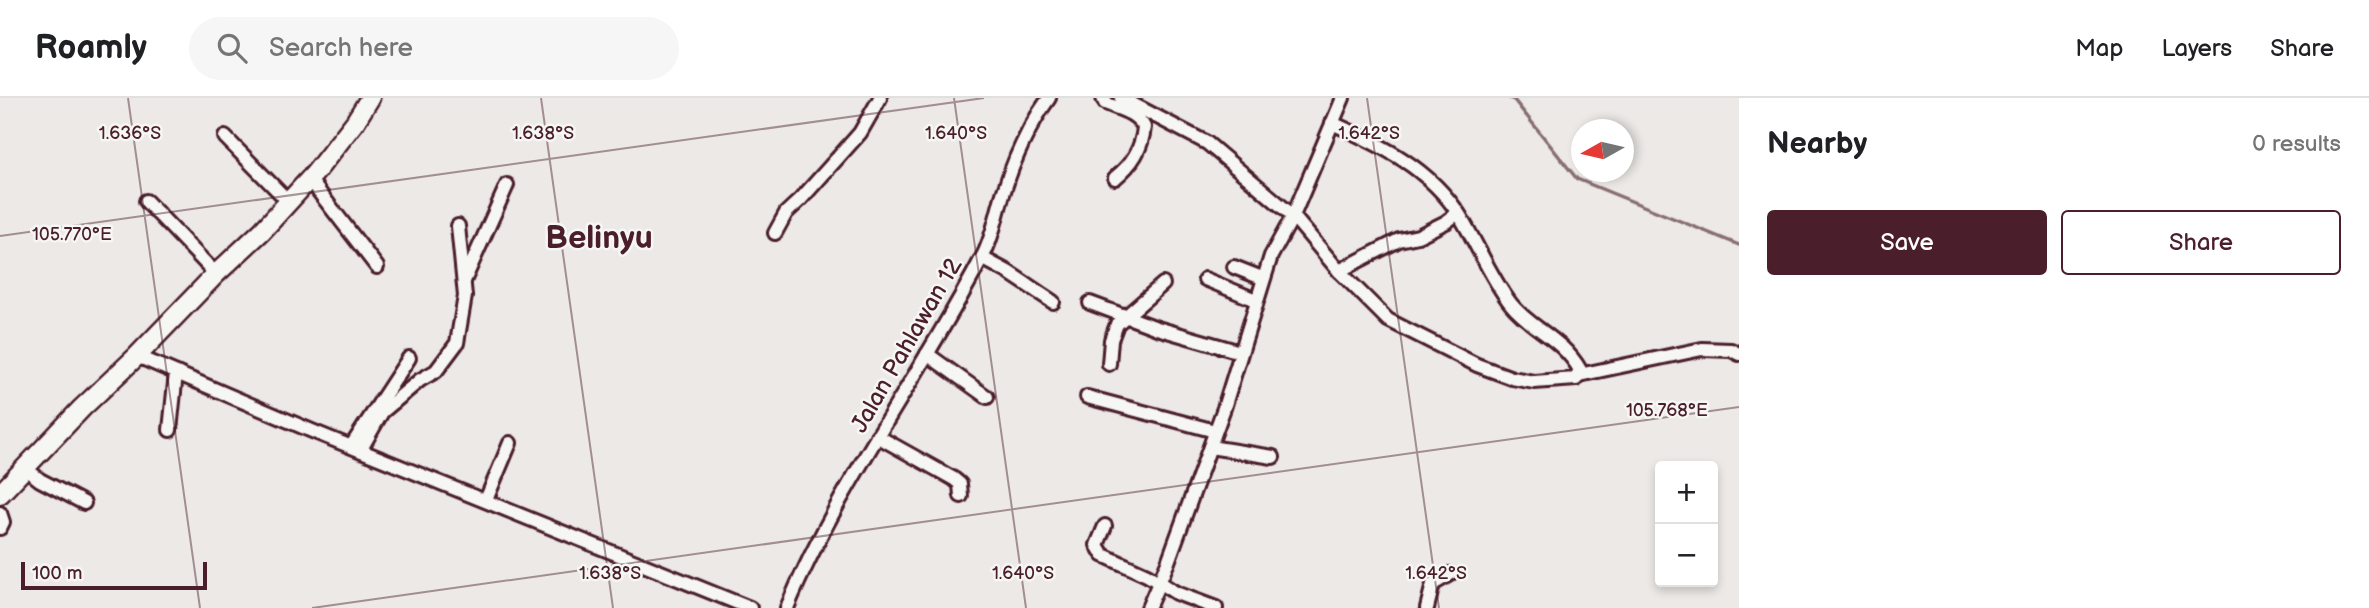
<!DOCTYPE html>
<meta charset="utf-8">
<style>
body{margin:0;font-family:"Balsamiq Sans",sans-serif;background:#f6f6f6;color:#202124}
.controls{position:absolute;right:21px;bottom:21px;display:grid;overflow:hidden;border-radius:7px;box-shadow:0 4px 10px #0003}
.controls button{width:63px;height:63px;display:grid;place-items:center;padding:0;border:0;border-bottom:2px solid #e0e0e0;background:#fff;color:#202124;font:35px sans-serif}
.compass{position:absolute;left:1571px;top:21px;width:63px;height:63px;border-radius:50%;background:#fff;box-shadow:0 4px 10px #0003;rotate:262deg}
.scale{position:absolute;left:21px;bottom:18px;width:186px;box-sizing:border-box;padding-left:7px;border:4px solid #4a1f2b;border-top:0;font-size:19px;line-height:24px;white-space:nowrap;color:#4a1f2b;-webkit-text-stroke:5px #f6f6f2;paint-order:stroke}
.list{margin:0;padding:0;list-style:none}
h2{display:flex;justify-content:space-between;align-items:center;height:91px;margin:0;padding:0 28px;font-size:30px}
h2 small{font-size:23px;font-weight:400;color:#757577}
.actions{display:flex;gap:14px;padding:21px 28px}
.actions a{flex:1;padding:16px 0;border:2px solid #4a1f2b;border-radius:7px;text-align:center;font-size:24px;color:#4a1f2b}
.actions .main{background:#4a1f2b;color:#fff}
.icon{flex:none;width:38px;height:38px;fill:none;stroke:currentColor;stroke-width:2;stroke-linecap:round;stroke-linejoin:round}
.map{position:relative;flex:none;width:1739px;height:510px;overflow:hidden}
header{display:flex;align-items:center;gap:42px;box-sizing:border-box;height:98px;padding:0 35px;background:#fff;border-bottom:2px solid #e0e0e0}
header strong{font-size:33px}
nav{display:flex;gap:38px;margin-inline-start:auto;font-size:24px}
.search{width:490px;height:63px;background:#f6f6f6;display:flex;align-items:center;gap:18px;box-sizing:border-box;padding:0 24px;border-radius:38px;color:#757577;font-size:26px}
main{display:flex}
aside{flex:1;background:#fff}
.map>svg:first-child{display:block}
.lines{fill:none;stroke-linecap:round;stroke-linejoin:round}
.stream{stroke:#886e73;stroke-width:3.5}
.minor-casing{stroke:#4a1f2b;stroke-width:18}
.highway-casing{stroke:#4a1f2b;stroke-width:23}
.minor{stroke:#f6f6f2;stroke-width:12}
.highway{stroke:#f6f6f2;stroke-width:18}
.ticks{fill:none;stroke:#4a1f2b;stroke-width:2;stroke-opacity:0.45}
.labels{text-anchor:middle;stroke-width:5;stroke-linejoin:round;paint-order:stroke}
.street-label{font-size:24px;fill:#4a1f2b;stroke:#f6f6f2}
.district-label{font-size:32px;font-weight:bold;fill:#4a1f2b;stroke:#f6f6f2}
.ticks-label{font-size:18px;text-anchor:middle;fill:#4a1f2b;stroke:#f6f6f2;stroke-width:5;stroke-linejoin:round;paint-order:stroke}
</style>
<header>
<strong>Roamly</strong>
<div class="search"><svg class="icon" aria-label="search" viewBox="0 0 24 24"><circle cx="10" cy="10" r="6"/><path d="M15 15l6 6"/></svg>Search here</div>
<nav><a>Map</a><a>Layers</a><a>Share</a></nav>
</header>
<main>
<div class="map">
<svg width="1739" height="510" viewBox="0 0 1739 510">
<rect width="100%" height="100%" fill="#ece9e6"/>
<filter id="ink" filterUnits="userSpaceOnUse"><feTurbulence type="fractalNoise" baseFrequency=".0143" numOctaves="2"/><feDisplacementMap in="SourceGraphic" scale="14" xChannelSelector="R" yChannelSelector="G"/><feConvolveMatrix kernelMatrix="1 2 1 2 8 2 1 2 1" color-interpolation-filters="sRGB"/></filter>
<g filter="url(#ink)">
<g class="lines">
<!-- stream -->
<path class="stream" d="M 1509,0 L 1514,2 L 1577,81 L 1739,147"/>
<!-- minor casing -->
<g class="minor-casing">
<g id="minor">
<path d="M 1103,0 L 1105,5 C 1119,11 1136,14 1144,29 C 1142,51 1132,66 1115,80"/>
<path d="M 1121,0 L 1207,45 L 1293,118 L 1339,173 L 1388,222 L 1477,267 L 1512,280 L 1534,284 L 1576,281 L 1580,272 C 1562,240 1531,231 1511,206 C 1492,182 1476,144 1460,118 C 1430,70 1381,47 1332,25"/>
<path d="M 225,39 L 288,103"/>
<path d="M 309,81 L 377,169"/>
<path d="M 146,103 L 216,176"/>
<path d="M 775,135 L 786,115 L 801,101 L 860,35 L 880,0"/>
<path d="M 982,160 L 1008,174 L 1053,204"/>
<path d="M 1234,169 L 1262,180"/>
<path d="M 1339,173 L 1399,142 L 1418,138 L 1446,124 L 1458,115"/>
<path d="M 1205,181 L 1256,202"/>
<path d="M 464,183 L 507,87"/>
<path d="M 1090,205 L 1157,230 L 1240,254"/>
<path d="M 927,256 L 987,299"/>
<path d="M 137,258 L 312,333 L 750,510"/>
<path d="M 1109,266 L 1111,242 L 1117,226 L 1163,186"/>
<path d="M 1579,277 L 1702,251 L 1731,252 L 1739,256"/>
<path d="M 1087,299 L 1215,333"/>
<path d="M 170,332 L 176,275"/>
<path d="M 877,338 L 954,381 L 960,386 L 961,398"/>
<path d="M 352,347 L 409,260"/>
<path d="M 1210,349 L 1273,359"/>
<path d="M 361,351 L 382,314 L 420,282 L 436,273 L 457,245 L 465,198 L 458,128"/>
<path d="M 25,370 L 40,382 L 84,405"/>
<path d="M 486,402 L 510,345"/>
<path d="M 0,415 L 3,424 L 0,430"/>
<path d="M 1105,428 L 1097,447 L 1103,457 L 1147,477 L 1176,495 L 1216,510"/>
<path d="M 787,510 C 839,385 922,276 984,156 C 993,138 997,115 1003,96 C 1014,61 1028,29 1049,0"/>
<path d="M 1148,510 L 1168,464 L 1224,310 L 1271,158 L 1293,118 L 1343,0"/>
<path d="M 1427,510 L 1433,486 L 1450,476"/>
</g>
</g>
<!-- highway casing -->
<g class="highway-casing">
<path id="highway" d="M 0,396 L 82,310 L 137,258 L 216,176 L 262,133 L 315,75 L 355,24 L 370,0"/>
</g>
<!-- minor -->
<use href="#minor" class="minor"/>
<!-- highway -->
<use href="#highway" class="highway"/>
</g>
</g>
<!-- ticks -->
<path class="ticks" d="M 128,0 L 200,510M 541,0 L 613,510M 954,0 L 1026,510M 1367,0 L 1439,510M 0,138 L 984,0M 312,510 L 1739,309"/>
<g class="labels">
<!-- street labels -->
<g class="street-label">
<text transform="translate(906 247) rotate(-60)" y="8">Jalan Pahlawan 12</text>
</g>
<!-- district labels -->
<g class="district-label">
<text x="599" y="150">Belinyu</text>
</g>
</g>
<g class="ticks-label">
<text x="130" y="41">1.636°S</text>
<text x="543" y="41">1.638°S</text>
<text x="956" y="41">1.640°S</text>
<text x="1369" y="41">1.642°S</text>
<text x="72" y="142">105.770°E</text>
<text x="1667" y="318">105.768°E</text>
<text x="610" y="481">1.638°S</text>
<text x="1023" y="481">1.640°S</text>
<text x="1436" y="481">1.642°S</text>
</g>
</svg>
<div class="controls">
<button>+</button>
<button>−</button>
</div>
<svg class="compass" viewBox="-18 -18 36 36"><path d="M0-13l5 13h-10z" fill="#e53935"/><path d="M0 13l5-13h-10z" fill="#757577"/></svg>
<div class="scale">100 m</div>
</div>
<aside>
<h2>Nearby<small>0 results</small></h2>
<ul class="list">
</ul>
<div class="actions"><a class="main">Save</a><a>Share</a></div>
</aside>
</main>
